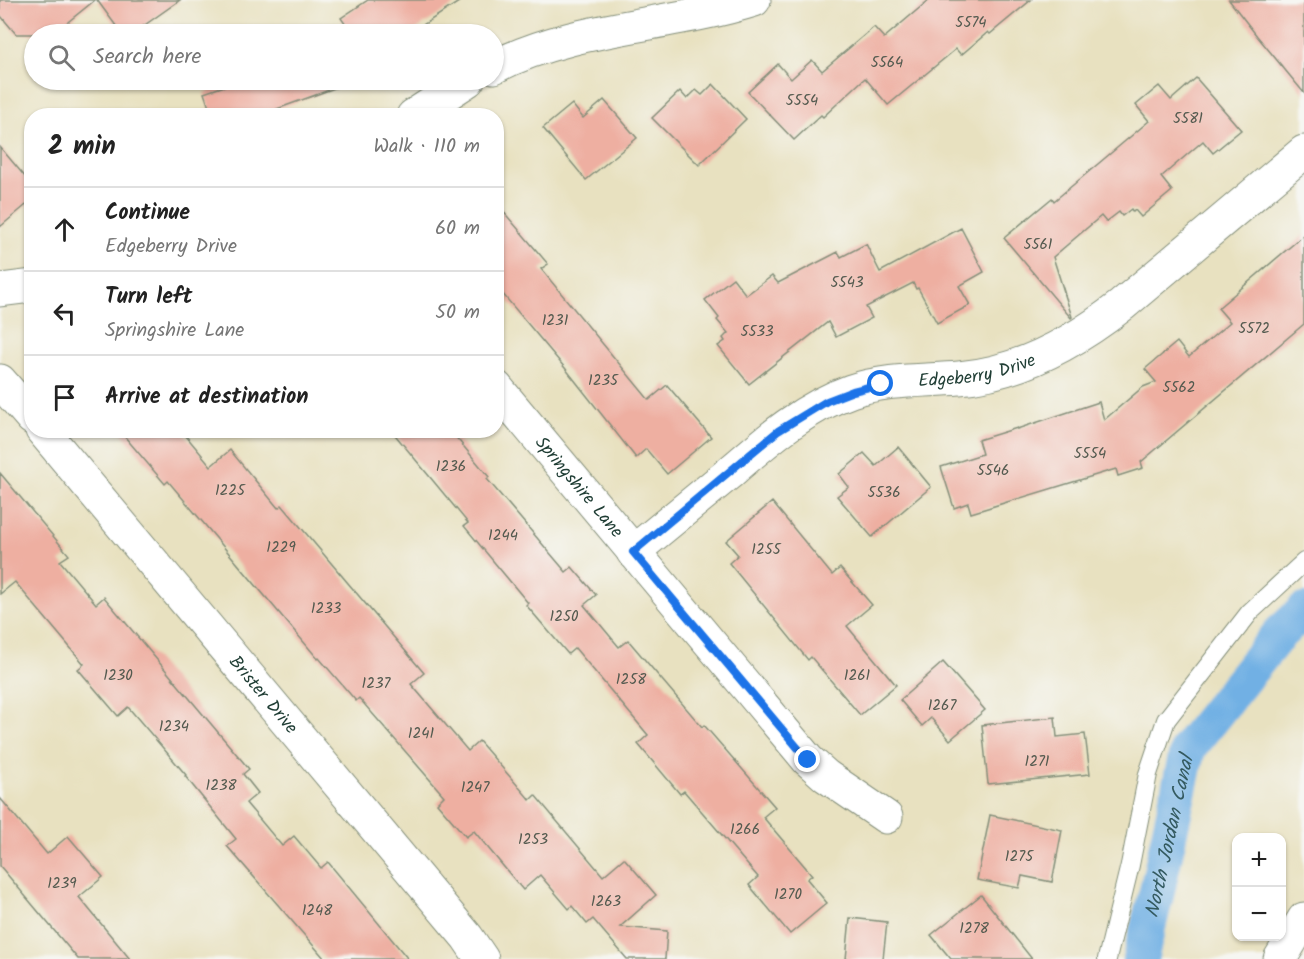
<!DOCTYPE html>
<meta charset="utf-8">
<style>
body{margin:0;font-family:Kalam,sans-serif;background:#f6f6f6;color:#222}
.controls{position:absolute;right:18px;bottom:18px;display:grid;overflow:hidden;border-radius:12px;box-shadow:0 2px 4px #0004}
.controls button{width:54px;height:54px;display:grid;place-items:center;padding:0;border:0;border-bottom:2px solid #e0e0e0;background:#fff;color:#222;font:30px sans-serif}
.stop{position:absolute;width:18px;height:18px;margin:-14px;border:4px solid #1a73e8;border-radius:50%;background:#fff}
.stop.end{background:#1a73e8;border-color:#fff;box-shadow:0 2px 6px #0008}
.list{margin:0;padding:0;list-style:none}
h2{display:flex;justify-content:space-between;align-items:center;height:78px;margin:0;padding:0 24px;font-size:26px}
h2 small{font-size:20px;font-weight:400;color:#767676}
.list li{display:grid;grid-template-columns:39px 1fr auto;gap:18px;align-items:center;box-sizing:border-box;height:84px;padding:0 24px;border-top:2px solid #e0e0e0}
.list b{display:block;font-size:22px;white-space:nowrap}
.list p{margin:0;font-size:20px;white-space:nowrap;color:#767676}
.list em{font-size:20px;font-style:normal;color:#767676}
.icon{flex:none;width:33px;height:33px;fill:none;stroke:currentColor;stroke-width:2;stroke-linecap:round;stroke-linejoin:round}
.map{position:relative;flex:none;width:1304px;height:959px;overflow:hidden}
.search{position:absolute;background:#fff;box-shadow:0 2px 4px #0004;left:24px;top:24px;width:480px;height:66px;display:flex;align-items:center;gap:15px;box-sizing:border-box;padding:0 21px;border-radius:33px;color:#767676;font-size:22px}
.panel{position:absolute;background:#fff;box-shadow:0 2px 4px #0004;left:24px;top:108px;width:480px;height:330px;border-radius:24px}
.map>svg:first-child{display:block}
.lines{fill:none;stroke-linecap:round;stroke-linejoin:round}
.canal{stroke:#71b0e4;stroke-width:36}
.building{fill:#eeafa1}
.service-casing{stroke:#848f7a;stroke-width:20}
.minor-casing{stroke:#848f7a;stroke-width:35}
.tertiary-casing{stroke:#848f7a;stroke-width:35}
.service{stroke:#fff;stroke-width:18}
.minor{stroke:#fff;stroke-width:33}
.tertiary{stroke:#fff;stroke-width:33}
.route{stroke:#1a73e8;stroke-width:8}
.labels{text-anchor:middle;stroke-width:5;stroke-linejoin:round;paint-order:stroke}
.number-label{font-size:15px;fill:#535a4f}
.street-label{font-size:18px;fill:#1f3d34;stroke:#f6f6f2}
.water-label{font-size:20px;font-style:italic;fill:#345a60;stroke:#f6f6f2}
</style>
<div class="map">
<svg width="1304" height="959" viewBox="0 0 1304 959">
<rect width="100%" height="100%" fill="#f6f6f2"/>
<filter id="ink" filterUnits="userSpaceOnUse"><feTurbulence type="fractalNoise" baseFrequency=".0167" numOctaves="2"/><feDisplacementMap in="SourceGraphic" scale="12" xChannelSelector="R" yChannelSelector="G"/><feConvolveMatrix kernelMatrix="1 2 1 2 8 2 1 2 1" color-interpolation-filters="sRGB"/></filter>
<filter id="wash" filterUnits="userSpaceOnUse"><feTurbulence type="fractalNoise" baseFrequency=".008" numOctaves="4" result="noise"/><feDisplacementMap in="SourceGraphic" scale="24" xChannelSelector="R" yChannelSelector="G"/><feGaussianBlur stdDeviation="1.35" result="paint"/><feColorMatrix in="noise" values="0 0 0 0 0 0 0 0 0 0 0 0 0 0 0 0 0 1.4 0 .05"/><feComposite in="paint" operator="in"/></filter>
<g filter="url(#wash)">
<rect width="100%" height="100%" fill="#e8e1c0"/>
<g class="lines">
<!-- canal -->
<path class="canal" id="s1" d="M 1140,959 L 1157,891 L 1188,748 L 1280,633 L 1304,611"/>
</g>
<g id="blocks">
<!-- building -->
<g class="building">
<path d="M 0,0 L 95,0 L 53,34 L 16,34 L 0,15 Z"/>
<path d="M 97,0 L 180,0 L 132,34 L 122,34 Z"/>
<path d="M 368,0 L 462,0 L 409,34 L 352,34 L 341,18 Z"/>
<path d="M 929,0 L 1031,0 L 990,34 L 988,32 L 961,55 L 956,49 L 888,105 L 865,78 L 823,117 L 821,115 L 794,140 L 748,92 L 778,64 L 791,79 L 812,60 L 822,71 L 874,27 L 884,38 Z"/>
<path d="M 1229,0 L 1304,0 L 1304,93 L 1257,36 Z"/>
<path d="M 1196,78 L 1241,130 L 1213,153 L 1203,141 L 1161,177 L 1172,191 L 1141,217 L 1135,210 L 1133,212 L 1131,209 L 1122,216 L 1119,212 L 1106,222 L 1101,216 L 1053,257 L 1072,317 L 1071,318 L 1004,238 L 1052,198 L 1054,201 L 1149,121 L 1136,105 L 1159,86 L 1171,100 Z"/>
<path d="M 242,80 L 353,80 L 354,81 L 277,109 L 280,116 L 212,116 L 204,93 Z"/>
<path d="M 713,84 L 746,119 L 699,165 L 652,118 L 680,91 L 687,99 L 696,90 L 702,95 Z"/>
<path d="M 604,100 L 637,138 L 586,180 L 543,128 L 572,104 L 583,118 Z"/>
<path d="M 0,147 L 32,185 L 32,200 L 0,227 Z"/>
<path d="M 496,203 L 548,264 L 541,269 L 649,400 L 667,385 L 711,437 L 667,474 L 646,449 L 636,458 L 565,368 L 496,286 Z"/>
<path d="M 961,228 L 984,272 L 959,286 L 970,305 L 937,323 L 918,288 L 916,289 L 913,283 L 866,307 L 872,318 L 836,337 L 828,322 L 749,384 L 718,346 L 725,341 L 723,338 L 728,333 L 717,320 L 719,318 L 705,300 L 733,278 L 746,295 L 772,276 L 778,283 L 838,252 L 841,257 L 866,244 L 880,272 Z"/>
<path d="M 1304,235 L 1304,324 L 1141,462 L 1143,468 L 1118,476 L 1116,469 L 971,513 L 968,503 L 954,508 L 941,467 L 982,454 L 978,440 L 1017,428 L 1017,429 L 1099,402 L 1104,420 L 1143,387 L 1156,382 L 1145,369 L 1177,342 L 1189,357 L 1230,322 L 1218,308 Z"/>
<path d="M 119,430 L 181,430 L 211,466 L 230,450 L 278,508 L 282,505 L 424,673 L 411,684 L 468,751 L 479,741 L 530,800 L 535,795 L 603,876 L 624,858 L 656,895 L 620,927 L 667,931 L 665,959 L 627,959 L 593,919 L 587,924 L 572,906 L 569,909 L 540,875 L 523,890 L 474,831 L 466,837 L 437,803 L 444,796 L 359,698 L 356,701 L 319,658 L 318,659 L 168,481 L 165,484 Z"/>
<path d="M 391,430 L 450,430 L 489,477 L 487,479 L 566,572 L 572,567 L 596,595 L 584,605 L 619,647 L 628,640 L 702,727 L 704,725 L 775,807 L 763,817 L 812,875 L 807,879 L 827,903 L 790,934 L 749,885 L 758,877 L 684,791 L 680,794 L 638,744 L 648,735 L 575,648 L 568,654 L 526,605 L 528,603 L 464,526 L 468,523 Z"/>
<path d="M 898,447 L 931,487 L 872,537 L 837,496 L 849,487 L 839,474 L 864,453 L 876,466 Z"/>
<path d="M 0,473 L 69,555 L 60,561 L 96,604 L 104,597 L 249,769 L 243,774 L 258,793 L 246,803 L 282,846 L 294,836 L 321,868 L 328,862 L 408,959 L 325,959 L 227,846 L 236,839 L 185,776 L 186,775 L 128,707 L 118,716 L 78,669 L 84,664 L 15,582 L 0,594 Z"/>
<path d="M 772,502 L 832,575 L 840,568 L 872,605 L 847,626 L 896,685 L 860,715 L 811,657 L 808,660 L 729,563 L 738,555 L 726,541 Z"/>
<path d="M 943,662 L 985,710 L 950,740 L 931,718 L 922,726 L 900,700 Z"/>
<path d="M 1055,717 L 1057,737 L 1085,734 L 1090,774 L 988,784 L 982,725 Z"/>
<path d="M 0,798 L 47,854 L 68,836 L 103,877 L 79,897 L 130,959 L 78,959 L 0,866 Z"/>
<path d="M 990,815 L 1062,830 L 1052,882 L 1022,876 L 1019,888 L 977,880 Z"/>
<path d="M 981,895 L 1032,959 L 951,959 L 931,935 Z"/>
<path d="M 850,918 L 887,922 L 883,959 L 846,959 Z"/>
</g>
</g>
</g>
<g filter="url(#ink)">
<use href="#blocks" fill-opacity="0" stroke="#848f7a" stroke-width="1.5"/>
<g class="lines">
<!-- service casing -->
<g class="service-casing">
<path id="service" d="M 1107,959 L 1130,865 L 1148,774 L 1166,720 L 1250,612 L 1304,562"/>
</g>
<!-- minor casing -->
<g class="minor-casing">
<g id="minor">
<path d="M 494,67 C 576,25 668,27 754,0"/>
<path d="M 413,116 L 468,80"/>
<path d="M 0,290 L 32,286"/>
<path d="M 0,381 L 32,418"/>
<path id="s2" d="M 496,387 L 808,760 L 826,776 L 886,817"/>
<path id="s3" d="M 42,430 L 467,937 L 482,959"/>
<path id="s4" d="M 633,552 C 665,526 696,500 728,474 C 766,441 803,408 851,391 C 887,379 923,381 959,378 C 1020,373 1075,342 1122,305 L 1304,152"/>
</g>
</g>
<!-- tertiary casing -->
<g class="tertiary-casing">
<path id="tertiary" d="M 1280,959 L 1304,919"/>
</g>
<!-- service -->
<use href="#service" class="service"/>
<!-- minor -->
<use href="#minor" class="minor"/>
<!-- tertiary -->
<use href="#tertiary" class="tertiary"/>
</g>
</g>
<g class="lines" filter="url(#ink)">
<!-- route -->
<path class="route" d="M 808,760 L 633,552 L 778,431 L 827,401 L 853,391 L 881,384"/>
</g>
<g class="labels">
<!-- number labels -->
<g class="number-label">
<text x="971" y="27">5574</text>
<text x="887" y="67">5564</text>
<text x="802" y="105">5554</text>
<text x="1188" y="123">5581</text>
<text x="1038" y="249">5561</text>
<text x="847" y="287">5543</text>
<text x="555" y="325">1231</text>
<text x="1254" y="333">5572</text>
<text x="757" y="336">5533</text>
<text x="603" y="385">1235</text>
<text x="1179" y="392">5562</text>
<text x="1090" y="458">5554</text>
<text x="451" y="471">1236</text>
<text x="993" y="475">5546</text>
<text x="230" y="495">1225</text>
<text x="884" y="497">5536</text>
<text x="503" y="540">1244</text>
<text x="281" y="552">1229</text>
<text x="766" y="554">1255</text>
<text x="326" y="613">1233</text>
<text x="564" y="621">1250</text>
<text x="118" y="680">1230</text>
<text x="857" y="680">1261</text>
<text x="631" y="684">1258</text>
<text x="376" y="688">1237</text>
<text x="942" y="710">1267</text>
<text x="174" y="731">1234</text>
<text x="421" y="738">1241</text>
<text x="1037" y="766">1271</text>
<text x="221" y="790">1238</text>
<text x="475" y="792">1247</text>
<text x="745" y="834">1266</text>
<text x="533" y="844">1253</text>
<text x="1019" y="861">1275</text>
<text x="62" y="888">1239</text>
<text x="788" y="899">1270</text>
<text x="606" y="906">1263</text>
<text x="317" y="915">1248</text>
<text x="974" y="933">1278</text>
</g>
<!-- street labels -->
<g class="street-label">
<text dy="6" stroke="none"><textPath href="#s4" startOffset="400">Edgeberry Drive</textPath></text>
<text dy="6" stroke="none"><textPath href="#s2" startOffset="130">Springshire Lane</textPath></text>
<text dy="6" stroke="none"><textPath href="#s3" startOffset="345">Brister Drive</textPath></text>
</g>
<!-- water labels -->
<g class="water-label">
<text dy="7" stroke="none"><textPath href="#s1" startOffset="126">North Jordan Canal</textPath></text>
</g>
</g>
</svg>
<div class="controls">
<button>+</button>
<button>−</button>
</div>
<div class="stop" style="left:881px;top:384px"></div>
<div class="stop end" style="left:808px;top:760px"></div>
<div class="search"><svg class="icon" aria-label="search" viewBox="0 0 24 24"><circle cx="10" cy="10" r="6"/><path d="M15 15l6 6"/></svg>Search here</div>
<section class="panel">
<h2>2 min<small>Walk · 110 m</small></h2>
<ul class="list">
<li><svg class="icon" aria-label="ahead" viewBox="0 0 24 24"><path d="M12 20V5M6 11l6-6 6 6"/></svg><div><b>Continue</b><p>Edgeberry Drive</p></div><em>60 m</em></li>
<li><svg class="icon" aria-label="left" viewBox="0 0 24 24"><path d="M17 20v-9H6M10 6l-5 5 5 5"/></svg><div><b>Turn left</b><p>Springshire Lane</p></div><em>50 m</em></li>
<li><svg class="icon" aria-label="arrive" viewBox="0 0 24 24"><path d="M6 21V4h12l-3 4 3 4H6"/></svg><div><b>Arrive at destination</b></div></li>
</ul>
</section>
</div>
